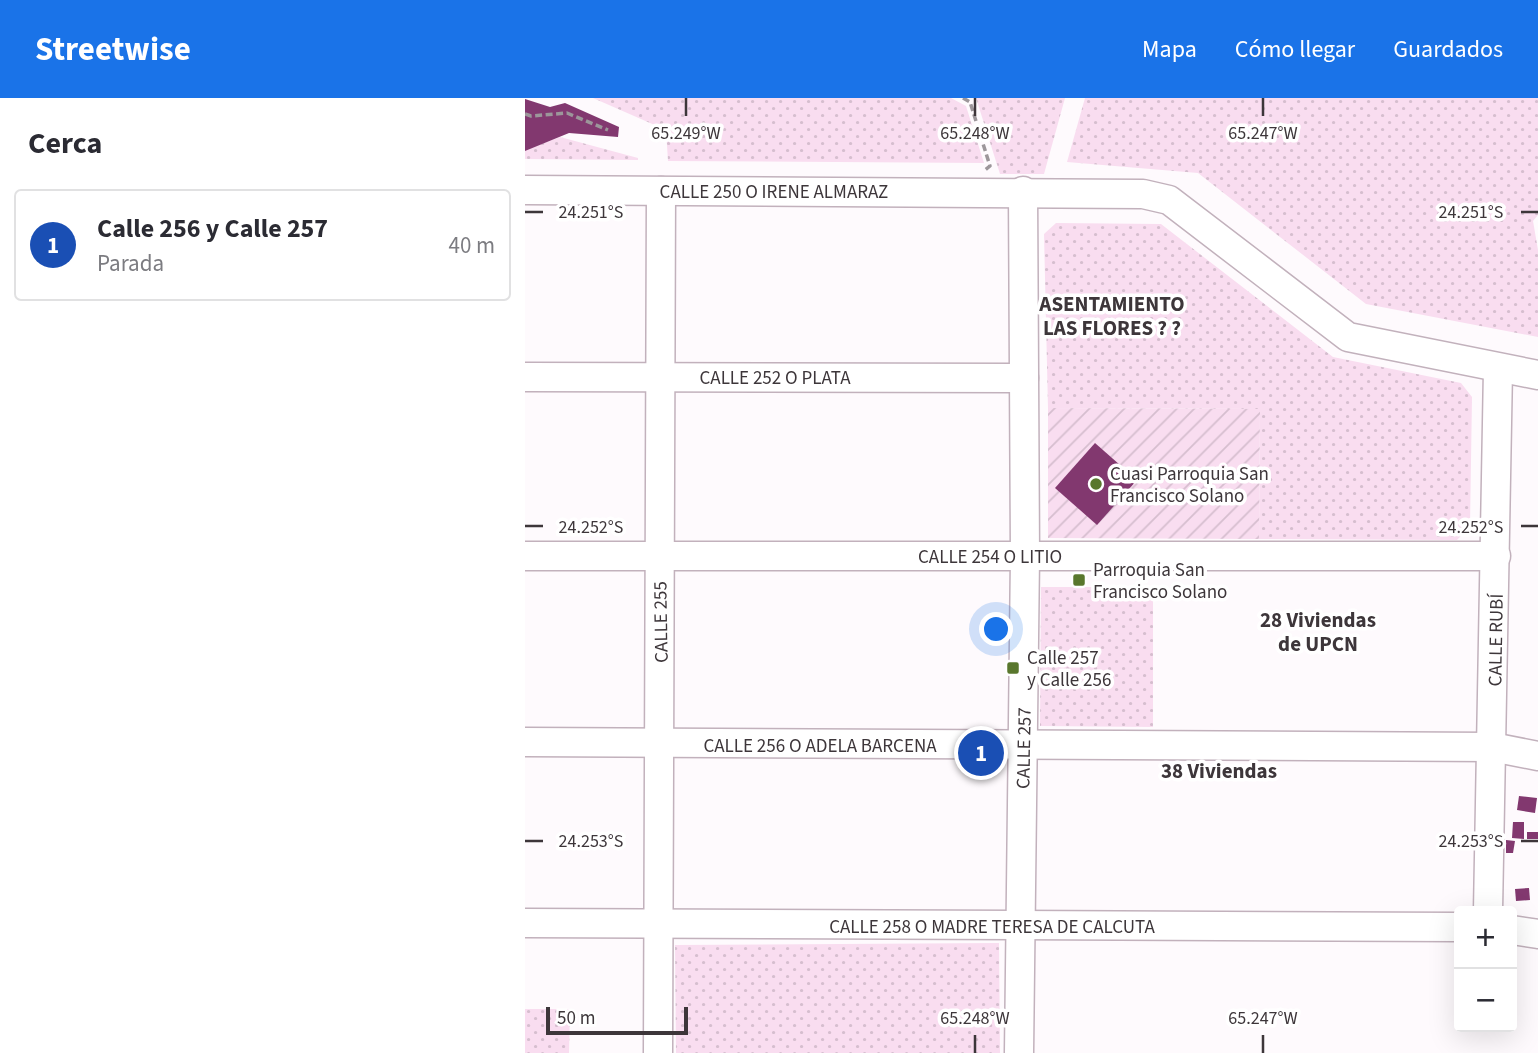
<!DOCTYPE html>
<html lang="es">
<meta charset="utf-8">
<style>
body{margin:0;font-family:"Source Sans 3",sans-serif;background:#f2f2f3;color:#2b2b33}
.controls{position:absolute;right:21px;bottom:21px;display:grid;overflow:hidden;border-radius:7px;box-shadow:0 7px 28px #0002}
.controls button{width:63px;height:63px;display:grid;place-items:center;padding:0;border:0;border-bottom:2px solid #e1e1e2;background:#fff;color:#2b2b33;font:35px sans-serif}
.scale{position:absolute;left:21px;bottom:18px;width:142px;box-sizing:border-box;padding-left:7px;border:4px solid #3d363a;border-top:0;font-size:19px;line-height:24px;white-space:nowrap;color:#3d363a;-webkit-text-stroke:5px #fff;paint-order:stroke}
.you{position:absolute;left:472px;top:532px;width:24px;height:24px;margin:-18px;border:5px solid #fff;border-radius:50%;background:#1a73e8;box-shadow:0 0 0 10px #1a73e833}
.badge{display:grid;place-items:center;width:46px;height:46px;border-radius:50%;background:#1a73e8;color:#fff;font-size:23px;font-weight:700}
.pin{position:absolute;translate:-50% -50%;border:4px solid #fff;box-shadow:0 2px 7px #0006}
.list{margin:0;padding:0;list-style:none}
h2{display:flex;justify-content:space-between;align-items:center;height:91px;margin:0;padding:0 28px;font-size:30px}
h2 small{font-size:23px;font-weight:400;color:#7c7c81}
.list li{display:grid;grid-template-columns:46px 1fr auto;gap:21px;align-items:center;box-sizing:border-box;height:112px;margin:0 14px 14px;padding:0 14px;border:2px solid #e1e1e2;border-radius:7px}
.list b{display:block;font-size:26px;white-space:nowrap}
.list p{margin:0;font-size:23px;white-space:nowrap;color:#7c7c81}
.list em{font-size:23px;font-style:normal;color:#7c7c81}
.map{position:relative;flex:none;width:1013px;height:955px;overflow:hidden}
header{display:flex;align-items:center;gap:42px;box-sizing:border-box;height:98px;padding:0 35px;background:#1a73e8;color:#fff}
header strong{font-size:33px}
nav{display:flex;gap:38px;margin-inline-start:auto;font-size:24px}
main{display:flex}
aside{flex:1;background:#fff}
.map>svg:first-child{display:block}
.grass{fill:url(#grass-dots)}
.garden{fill:url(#garden-furrows)}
.building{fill:#82386f}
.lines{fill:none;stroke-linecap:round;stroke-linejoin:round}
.minor-casing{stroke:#c2b1bc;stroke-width:31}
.path{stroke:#9c969a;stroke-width:3.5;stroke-dasharray:7 3.5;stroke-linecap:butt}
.minor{stroke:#fff;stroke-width:28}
.ticks{fill:none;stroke:#3d363a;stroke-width:2.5}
.poi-dot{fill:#59772d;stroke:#fff;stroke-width:2.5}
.labels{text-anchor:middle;stroke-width:7;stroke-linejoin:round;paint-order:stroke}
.street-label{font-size:19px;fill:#3d363a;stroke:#fff}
.poi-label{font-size:19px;fill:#3d363a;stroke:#fff;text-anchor:start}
.neighbourhood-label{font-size:21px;font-weight:bold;fill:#3d363a;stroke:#fff}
.ticks-label{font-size:18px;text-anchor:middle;fill:#3d363a;stroke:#fff;stroke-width:7;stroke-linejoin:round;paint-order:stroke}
</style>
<header>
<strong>Streetwise</strong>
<nav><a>Mapa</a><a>Cómo llegar</a><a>Guardados</a></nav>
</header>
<main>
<aside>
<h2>Cerca<small></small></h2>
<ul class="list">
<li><span class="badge" style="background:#1a4fb4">1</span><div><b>Calle 256 y Calle 257</b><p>Parada</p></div><em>40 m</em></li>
</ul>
</aside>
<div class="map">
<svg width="1013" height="955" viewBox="0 0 1013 955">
<defs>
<pattern id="grass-dots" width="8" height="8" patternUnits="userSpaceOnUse" patternTransform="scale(1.75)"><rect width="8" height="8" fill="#f9ddf0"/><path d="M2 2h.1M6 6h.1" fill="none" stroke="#d6becf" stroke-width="1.8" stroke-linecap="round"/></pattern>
<pattern id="garden-furrows" width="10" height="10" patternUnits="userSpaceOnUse" patternTransform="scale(1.75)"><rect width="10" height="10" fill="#f9ddf0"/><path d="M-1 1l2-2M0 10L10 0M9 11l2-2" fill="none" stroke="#d6becf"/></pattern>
</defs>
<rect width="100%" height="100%" fill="#fefafd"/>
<!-- grass -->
<g class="grass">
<path d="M 68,0 L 426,0 L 441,8 L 459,65 L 143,63 L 141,32 Z"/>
<path d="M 451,0 L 540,0 L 519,76 L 475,76 Z"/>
<path d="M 560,0 L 1013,0 L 1013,117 L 1008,123 L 1013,152 L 1013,239 L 841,206 L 673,75 L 542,64 Z"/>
<path d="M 35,39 L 113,60 L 113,62 L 0,61 L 0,52 Z"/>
<path d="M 531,125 L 636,126 L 808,259 L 936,285 L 947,299 L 945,428 L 932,442 L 734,441 L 735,311 L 523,310 L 519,136 Z"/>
<path d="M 516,489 L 628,489 L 628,629 L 515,628 Z"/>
<path d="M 474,845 L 475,955 L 151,955 L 150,847 Z"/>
<path d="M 0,911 L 45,911 L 44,955 L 0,955 Z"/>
</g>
<!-- garden -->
<path class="garden" d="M 523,310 L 735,311 L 734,441 L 523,440 Z"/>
<!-- building -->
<g class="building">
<path d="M 0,1 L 25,9 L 40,5 L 94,29 L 93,39 L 44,35 L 0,53 Z"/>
<path d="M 570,345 L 612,382 L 572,427 L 530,390 Z"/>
<path d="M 994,698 L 1012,700 L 1010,715 L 992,712 Z"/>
<path d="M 988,724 L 999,724 L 999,741 L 987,740 Z"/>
<rect x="1002" y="734" width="11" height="7"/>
<path d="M 981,742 L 990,743 L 988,755 L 981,755 Z"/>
<path d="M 1004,790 L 1005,802 L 991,803 L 990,791 Z"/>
</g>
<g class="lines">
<!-- minor casing -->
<g class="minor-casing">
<g id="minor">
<path d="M 0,92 L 618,96 L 644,102 L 823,239 L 1013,277"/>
<path d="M 0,279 L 499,280"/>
<path d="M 0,458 L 971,458"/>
<path d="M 0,644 L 967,649 L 1013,658"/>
<path d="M 963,813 L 973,271"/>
<path d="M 0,825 L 934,829"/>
<path d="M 987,832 L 1013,836"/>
<path d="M 133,955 L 136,93"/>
<path d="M 494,955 L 500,458 L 498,93"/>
</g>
</g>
<!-- path -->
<g class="path">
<path d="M 438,0 L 445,4 L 465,68 L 460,72"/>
<path d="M 0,16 L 6,18 L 42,15 L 83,32"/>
</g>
<!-- minor -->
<use href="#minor" class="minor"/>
</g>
<!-- ticks -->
<path class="ticks" d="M 161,0 L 161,18M 450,0 L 450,18M 738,0 L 738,18M 0,114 L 18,114M 996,114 L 1013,114M 0,428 L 18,428M 996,428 L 1013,428M 0,743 L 18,743M 996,743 L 1013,743M 450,937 L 450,955M 738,937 L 738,955"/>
<!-- markers -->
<g class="poi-dot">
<circle cx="571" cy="386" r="7"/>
<rect x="547" y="475" width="14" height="14" rx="3.5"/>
<rect x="481" y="563" width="14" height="14" rx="3.5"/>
</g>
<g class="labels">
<!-- street labels -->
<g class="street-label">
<text x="249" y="100">CALLE 250 O IRENE ALMARAZ</text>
<text x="250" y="286">CALLE 252 O PLATA</text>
<text x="465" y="465">CALLE 254 O LITIO</text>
<text transform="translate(135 524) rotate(-91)" y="7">CALLE 255</text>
<text transform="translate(970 542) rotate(-89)" y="7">CALLE RUBÍ</text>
<text x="295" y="654">CALLE 256 O ADELA BARCENA</text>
<text transform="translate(498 650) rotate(-89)" y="7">CALLE 257</text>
<text x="467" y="835">CALLE 258 O MADRE TERESA DE CALCUTA</text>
</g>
<!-- poi labels -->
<g class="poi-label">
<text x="585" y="382">Cuasi Parroquia San<tspan x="585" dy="22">Francisco Solano</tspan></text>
<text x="568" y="478">Parroquia San<tspan x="568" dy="22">Francisco Solano</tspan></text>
<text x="502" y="566">Calle 257<tspan x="502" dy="22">y Calle 256</tspan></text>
</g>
<!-- neighbourhood labels -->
<g class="neighbourhood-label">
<text x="587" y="213">ASENTAMIENTO<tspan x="587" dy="24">LAS FLORES ? ?</tspan></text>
<text x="793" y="529">28 Viviendas<tspan x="793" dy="24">de UPCN</tspan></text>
<text x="694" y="680">38 Viviendas</text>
</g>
</g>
<g class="ticks-label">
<text x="161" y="41">65.249°W</text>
<text x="450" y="41">65.248°W</text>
<text x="738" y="41">65.247°W</text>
<text x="66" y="120">24.251°S</text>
<text x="946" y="120">24.251°S</text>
<text x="66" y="435">24.252°S</text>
<text x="946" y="435">24.252°S</text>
<text x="66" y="749">24.253°S</text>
<text x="946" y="749">24.253°S</text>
<text x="450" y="926">65.248°W</text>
<text x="738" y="926">65.247°W</text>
</g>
</svg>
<div class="controls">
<button>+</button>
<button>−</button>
</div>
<div class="scale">50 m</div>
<div class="you"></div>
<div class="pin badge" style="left:456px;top:655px;background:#1a4fb4">1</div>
</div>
</main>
